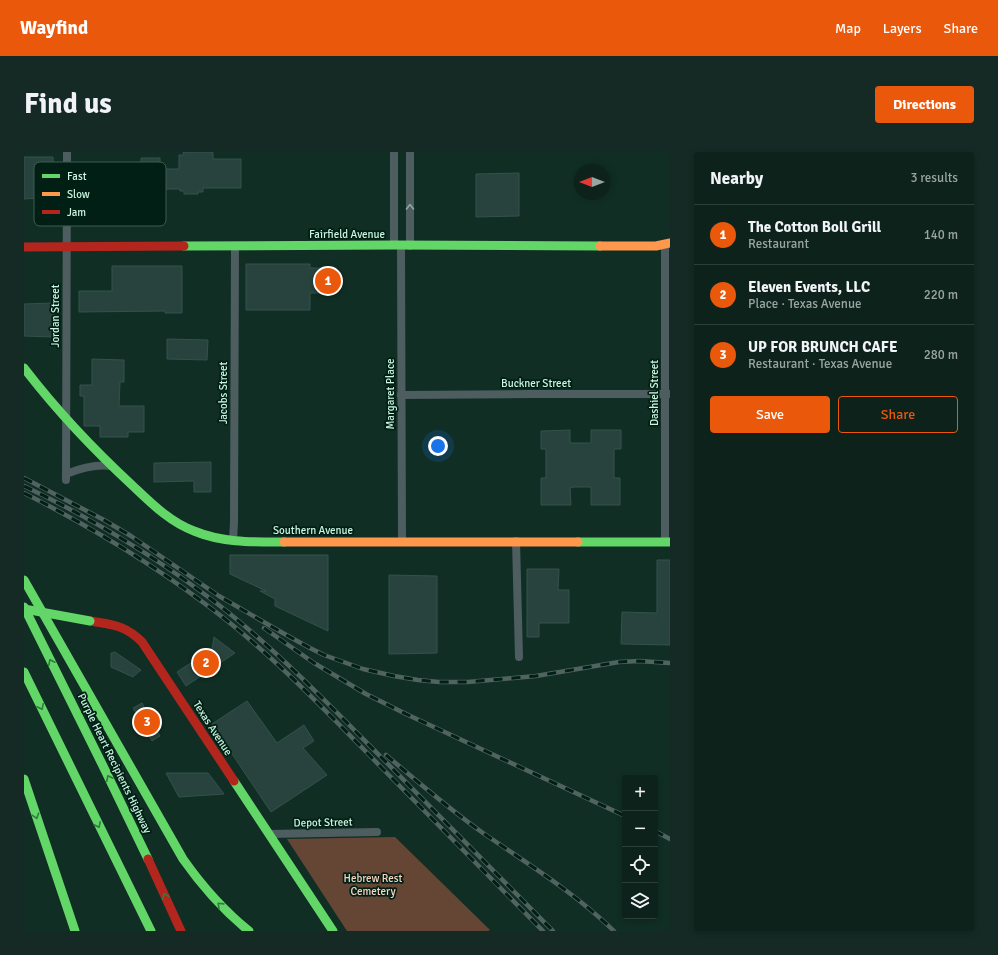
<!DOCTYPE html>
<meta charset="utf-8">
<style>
body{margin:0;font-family:Signika,sans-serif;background:#152a24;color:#f1f3f6}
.controls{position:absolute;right:12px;bottom:12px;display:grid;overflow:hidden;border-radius:4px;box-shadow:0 2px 6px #0003}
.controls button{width:36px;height:36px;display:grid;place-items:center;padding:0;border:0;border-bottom:1px solid #2c3f3a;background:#0c221b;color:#f1f3f6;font:20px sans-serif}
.compass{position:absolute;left:550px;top:12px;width:36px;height:36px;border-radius:50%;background:#0c221b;box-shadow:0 2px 6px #0003;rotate:270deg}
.you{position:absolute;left:414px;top:294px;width:14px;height:14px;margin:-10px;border:3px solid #fff;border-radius:50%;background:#1a73e8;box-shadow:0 0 0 6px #1a73e833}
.badge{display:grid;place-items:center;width:26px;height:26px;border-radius:50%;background:#ea580c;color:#fff;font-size:13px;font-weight:700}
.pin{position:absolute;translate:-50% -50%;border:2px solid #fff;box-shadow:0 1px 4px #0006}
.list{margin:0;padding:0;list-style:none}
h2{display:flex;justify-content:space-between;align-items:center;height:52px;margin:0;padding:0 16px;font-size:17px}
h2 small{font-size:13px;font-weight:400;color:#9aa4a3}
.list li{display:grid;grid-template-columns:26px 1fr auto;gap:12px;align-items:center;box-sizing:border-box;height:60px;padding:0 16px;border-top:1px solid #2c3f3a}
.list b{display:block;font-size:15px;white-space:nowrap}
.list p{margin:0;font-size:13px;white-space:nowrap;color:#9aa4a3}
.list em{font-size:13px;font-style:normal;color:#9aa4a3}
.actions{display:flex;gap:8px;padding:12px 16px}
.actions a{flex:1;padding:9px 0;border:1px solid #ea580c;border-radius:4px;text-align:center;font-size:14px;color:#ea580c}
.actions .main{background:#ea580c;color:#fff}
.icon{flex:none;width:22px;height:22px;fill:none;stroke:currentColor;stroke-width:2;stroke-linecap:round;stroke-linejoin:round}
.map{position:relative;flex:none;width:646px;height:779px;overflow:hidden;border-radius:4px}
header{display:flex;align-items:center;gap:24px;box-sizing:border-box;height:56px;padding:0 20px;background:#ea580c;color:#fff}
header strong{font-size:19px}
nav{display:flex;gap:22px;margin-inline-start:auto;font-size:14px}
.intro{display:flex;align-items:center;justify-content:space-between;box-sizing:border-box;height:96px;padding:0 24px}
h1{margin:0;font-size:28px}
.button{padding:10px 18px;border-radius:4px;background:#ea580c;color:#fff;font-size:14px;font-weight:700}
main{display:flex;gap:24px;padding:0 24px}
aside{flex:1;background:#0c221b;border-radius:4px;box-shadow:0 2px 6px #0003}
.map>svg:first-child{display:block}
.green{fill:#654635}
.building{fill:#28433e;stroke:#33524c}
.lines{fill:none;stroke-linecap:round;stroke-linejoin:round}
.street{stroke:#4e5d60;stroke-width:8}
.fast{stroke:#63d668;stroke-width:9}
.slow{stroke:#ff974d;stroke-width:9}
.jam{stroke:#b3261e;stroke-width:9}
.rail-casing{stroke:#506360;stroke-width:4.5}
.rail{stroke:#011f14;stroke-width:3;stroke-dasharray:9;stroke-linecap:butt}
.fast-bridge{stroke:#63d668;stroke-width:9}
.oneway{stroke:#8ca9a0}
.oneway2{stroke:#327a3e}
.labels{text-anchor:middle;stroke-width:3.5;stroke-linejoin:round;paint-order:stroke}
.street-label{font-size:11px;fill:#c9f5e1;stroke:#011f14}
.park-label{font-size:11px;fill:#f9d4c3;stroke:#011f14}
.key{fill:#011f14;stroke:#3d5f52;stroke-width:1}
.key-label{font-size:11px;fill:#c9f5e1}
</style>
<header>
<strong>Wayfind</strong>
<nav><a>Map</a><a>Layers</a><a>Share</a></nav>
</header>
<div class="intro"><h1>Find us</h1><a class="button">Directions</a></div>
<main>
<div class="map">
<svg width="646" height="779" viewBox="0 0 646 779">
<rect width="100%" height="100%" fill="#102e24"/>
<!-- green -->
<path class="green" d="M 371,685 L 466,778 L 464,779 L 323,779 L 263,687 Z"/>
<!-- building -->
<g class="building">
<path d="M 159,0 L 189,0 L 189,7 L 217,7 L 217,36 L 179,36 L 179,40 L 174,40 L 174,42 L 160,42 L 160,39 L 156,39 L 156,37 L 117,37 L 117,6 L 136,6 L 136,17 L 155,17 L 155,3 L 160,3 Z"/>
<path d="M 0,5 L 29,5 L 30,33 L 18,32 L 16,46 L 0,47 Z"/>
<path d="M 495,21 L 495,64 L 452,65 L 452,22 Z"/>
<path d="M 222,112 L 286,112 L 286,116 L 312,116 L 312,141 L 286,141 L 286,158 L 222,158 Z"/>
<path d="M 88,114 L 158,114 L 158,161 L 141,161 L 141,159 L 55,160 L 55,139 L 88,139 Z"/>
<path d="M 30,151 L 29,185 L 0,184 L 0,152 Z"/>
<path d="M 143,187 L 184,188 L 183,208 L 143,207 Z"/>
<path d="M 68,207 L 100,208 L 100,230 L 96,230 L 95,254 L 120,254 L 120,280 L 104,280 L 104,285 L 76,285 L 76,274 L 60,274 L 60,244 L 56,244 L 56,233 L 68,233 Z"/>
<path d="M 546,278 L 546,291 L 567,291 L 567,278 L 597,278 L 597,297 L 590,297 L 590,326 L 596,326 L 596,353 L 567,353 L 567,335 L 550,335 L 546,336 L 547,353 L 517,353 L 517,326 L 522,326 L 522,297 L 517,297 L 517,279 Z"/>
<path d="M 187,310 L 187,340 L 170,340 L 170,329 L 130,330 L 130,311 Z"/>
<path d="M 206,403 L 304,403 L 304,479 L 251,454 L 251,447 L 236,439 L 242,439 L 206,422 Z"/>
<path d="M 633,408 L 646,408 L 646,493 L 597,492 L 598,460 L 633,461 Z"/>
<path d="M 503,417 L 535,417 L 534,438 L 545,438 L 545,471 L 515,471 L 515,485 L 503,485 Z"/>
<path d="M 365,423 L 413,424 L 413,501 L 365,502 Z"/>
<path d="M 190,485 L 211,501 L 162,534 L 153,520 L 188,497 Z"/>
<path d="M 91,500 L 117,518 L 109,525 L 87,515 L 87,501 Z"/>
<path d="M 223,549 L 253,591 L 280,573 L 290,589 L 279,596 L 303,623 L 247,660 L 188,572 Z"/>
<path d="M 118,551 L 136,584 L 128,589 L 109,556 Z"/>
<path d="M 142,621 L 184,621 L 200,642 L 155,645 Z"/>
</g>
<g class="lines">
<!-- street -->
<g class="street">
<path d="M 370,0 L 370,93"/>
<path d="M 386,0 L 386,94"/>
<path d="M 641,93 L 641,390"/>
<path d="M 377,94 L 378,389"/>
<path d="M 377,243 L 507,242 L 646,242"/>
<path d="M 42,322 C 57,316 71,312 87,314"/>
<path d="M 42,328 L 43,0"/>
<path d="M 209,389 L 210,370 L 211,94"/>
<path d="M 492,389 L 495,505"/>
<path d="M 245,682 L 353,680"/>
</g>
<!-- fast -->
<g class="fast">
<path d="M 160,94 L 370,93 L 576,94"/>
<path d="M 0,216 C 33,259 70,298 109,334 C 128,352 146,370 170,379 C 199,391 230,390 260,390"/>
<path d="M 554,390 L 646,390"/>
<path d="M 0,428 L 159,707 C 178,734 199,758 225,779"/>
<path d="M 0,455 L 80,616 L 124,707"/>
<path d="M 0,520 L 127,779"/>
<path d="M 0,627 L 51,779"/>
<path d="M 210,629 L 309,779"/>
</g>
<!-- slow -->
<g class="slow">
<path d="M 576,94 L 632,94 L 646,91"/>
<path d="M 260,390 L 554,390"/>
</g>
<!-- jam -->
<g class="jam">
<path d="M 0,95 L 160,94"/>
<path d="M 66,469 C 89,473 101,473 118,490 L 210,629"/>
<path d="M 124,707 L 157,779"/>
</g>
<!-- rail casing -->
<g class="rail-casing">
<g id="rail">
<path d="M 0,326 L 80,368 L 107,384 L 195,444 L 257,480 L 284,495 L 300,503 L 339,517 L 370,524 L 394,528 L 415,530 L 444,530 L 512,524 L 595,510 L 615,509 L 646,511"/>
<path d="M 0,334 C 67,366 132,405 191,450 C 252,497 305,553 359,607 C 416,665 473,722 529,779"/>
<path d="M 0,341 C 73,378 142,420 206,471 C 259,514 307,564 355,613 C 410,668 464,724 519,779"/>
<path d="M 240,476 L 290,511 L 342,542 L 382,562 L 601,664"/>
<path d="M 362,603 C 394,630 425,657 459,681 C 504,712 551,741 590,779"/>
<path d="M 631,679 L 646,687"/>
</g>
</g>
<!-- rail -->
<use href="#rail" class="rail"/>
<!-- fast-bridge -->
<path class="fast-bridge" d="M 0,457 L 66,469"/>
</g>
<!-- one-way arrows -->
<defs><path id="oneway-chevron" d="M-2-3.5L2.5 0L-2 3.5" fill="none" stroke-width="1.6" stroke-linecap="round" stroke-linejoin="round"/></defs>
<use class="oneway" href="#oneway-chevron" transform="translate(386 55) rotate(-90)"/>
<g class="oneway2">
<use href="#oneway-chevron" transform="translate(27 510) rotate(-117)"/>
<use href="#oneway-chevron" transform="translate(17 555) rotate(64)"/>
<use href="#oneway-chevron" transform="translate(85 626) rotate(-116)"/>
<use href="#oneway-chevron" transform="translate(12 664) rotate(72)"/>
<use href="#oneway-chevron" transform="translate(74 673) rotate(64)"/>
<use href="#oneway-chevron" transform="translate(141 744) rotate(-114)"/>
<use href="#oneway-chevron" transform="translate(196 753) rotate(-136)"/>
</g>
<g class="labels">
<!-- street labels -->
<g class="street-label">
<text x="323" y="86">Fairfield Avenue</text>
<text transform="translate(31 164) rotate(-90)" y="4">Jordan Street</text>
<text x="512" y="235">Buckner Street</text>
<text transform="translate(199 241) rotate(-90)" y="4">Jacobs Street</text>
<text transform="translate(630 241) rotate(-90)" y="4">Dashiel Street</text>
<text transform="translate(366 242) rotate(-90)" y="4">Margaret Place</text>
<text x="289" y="382">Southern Avenue</text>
<text transform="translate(189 576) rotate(57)" y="4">Texas Avenue</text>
<text transform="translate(91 611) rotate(64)" y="4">Purple Heart Recipients Highway</text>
<text transform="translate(299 670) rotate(-1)" y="4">Depot Street</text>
</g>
<!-- park labels -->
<g class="park-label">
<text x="349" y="730">Hebrew Rest<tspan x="349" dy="13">Cemetery</tspan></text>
</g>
</g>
<!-- legend -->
<rect x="10" y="10" width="132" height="64" rx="6" class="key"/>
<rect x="18" y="22" width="18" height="4" fill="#63d668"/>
<rect x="18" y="40" width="18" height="4" fill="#ff974d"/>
<rect x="18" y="58" width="18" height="4" fill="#b3261e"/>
<g class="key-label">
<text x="43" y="28">Fast</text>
<text x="43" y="46">Slow</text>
<text x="43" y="64">Jam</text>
</g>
</svg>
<div class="controls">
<button>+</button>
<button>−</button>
<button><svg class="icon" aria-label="locate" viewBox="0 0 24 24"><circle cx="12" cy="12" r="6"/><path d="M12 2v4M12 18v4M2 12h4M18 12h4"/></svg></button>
<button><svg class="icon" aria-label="layers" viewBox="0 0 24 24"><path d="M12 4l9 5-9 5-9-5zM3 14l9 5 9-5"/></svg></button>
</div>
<svg class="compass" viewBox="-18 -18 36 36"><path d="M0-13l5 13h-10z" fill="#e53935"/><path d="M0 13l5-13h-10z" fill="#9aa4a3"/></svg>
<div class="you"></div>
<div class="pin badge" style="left:304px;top:129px">1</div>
<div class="pin badge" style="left:182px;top:511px">2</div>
<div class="pin badge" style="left:123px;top:570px">3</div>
</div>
<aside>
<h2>Nearby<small>3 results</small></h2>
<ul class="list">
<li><span class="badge">1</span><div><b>The Cotton Boll Grill</b><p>Restaurant</p></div><em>140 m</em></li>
<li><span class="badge">2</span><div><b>Eleven Events, LLC</b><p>Place · Texas Avenue</p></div><em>220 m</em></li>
<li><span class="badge">3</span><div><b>UP FOR BRUNCH CAFE</b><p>Restaurant · Texas Avenue</p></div><em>280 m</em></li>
</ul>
<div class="actions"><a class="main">Save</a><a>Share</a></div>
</aside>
</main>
